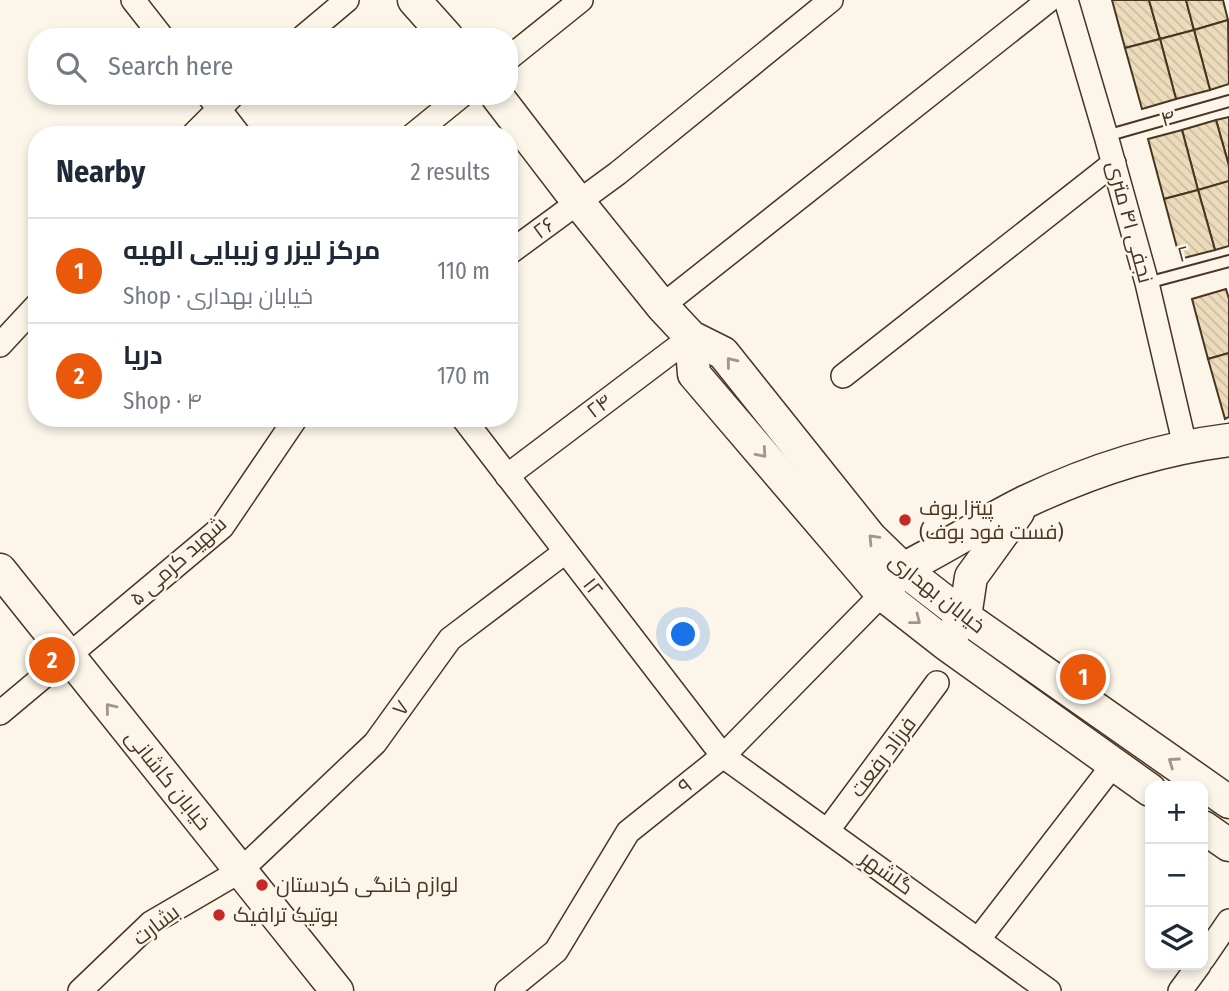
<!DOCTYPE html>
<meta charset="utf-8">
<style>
body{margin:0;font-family:"Fira Sans Condensed",Cairo,sans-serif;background:#f2f2f3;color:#1f2937}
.controls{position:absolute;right:21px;bottom:21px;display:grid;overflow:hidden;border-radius:14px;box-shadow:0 4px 10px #0003}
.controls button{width:63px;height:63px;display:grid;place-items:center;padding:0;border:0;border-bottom:2px solid #e0e1e3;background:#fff;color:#1f2937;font:35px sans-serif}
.you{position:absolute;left:684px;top:635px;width:24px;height:24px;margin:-18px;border:5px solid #fff;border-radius:50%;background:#1a73e8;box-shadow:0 0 0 10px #1a73e833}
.badge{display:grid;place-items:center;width:46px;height:46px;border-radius:50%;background:#ea580c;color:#fff;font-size:23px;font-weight:700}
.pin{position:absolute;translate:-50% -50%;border:4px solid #fff;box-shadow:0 2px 7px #0006}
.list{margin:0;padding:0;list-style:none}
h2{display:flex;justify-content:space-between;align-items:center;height:91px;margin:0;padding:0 28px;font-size:30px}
h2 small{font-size:23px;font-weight:400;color:#747a83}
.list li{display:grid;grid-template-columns:46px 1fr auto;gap:21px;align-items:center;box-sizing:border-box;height:105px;padding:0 28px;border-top:2px solid #e0e1e3}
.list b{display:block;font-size:26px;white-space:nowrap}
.list p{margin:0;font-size:23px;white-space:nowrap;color:#747a83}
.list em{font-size:23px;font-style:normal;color:#747a83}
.icon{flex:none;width:38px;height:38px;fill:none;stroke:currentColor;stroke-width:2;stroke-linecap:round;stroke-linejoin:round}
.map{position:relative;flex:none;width:1229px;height:991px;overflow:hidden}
.search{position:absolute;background:#fff;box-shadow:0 4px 10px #0003;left:28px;top:28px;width:490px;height:77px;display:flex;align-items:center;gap:18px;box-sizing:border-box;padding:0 24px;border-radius:28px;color:#747a83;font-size:26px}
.panel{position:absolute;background:#fff;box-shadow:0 4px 10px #0003;left:28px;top:126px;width:490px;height:301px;border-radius:28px}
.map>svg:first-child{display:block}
.building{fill:url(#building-back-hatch);stroke:#4a3520;stroke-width:2}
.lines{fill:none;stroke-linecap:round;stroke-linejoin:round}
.lane-casing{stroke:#4a3520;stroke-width:14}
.street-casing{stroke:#4a3520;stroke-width:26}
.secondary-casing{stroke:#4a3520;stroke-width:35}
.lane{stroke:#fbf6e9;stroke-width:10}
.street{stroke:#fbf6e9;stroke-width:23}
.secondary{stroke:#fbf6e9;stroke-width:32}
.oneway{stroke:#a29684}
.poi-dot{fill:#c62828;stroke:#fbf6e9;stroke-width:2.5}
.labels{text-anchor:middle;stroke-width:5;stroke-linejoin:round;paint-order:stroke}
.street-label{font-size:21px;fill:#4a3520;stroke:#fbf6e9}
.poi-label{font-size:21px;fill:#4a3520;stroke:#fbf6e9;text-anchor:start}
</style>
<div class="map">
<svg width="1229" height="991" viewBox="0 0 1229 991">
<defs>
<pattern id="building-back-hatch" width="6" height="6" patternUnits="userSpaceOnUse" patternTransform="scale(1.75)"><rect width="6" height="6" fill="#ecdcbc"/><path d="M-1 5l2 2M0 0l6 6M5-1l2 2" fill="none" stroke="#ccbda1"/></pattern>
</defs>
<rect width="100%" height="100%" fill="#fbf6e9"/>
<!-- building -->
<g class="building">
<path d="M 1112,0 L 1149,0 L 1160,39 L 1125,48 Z"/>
<path d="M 1149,0 L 1186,0 L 1194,30 L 1160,39 Z"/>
<path d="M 1186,0 L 1223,0 L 1228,20 L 1194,30 Z"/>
<path d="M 1228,20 L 1229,84 L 1210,90 L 1194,30 Z"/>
<path d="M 1194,30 L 1210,90 L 1176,99 L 1160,39 Z"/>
<path d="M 1160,39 L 1176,99 L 1142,109 L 1125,48 Z"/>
<path d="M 1229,117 L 1229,166 L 1216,120 Z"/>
<path d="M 1216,120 L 1229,166 L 1229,181 L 1198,190 L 1182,130 Z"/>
<path d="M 1182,130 L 1198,190 L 1164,199 L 1148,139 Z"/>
<path d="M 1229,181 L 1229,246 L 1215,250 L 1198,190 Z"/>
<path d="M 1198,190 L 1215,250 L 1180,259 L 1164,199 Z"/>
<path d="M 1226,289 L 1229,299 L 1229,353 L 1208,359 L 1192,299 Z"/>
<path d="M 1229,353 L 1229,417 L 1225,419 L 1208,359 Z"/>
</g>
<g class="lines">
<!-- lane casing -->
<g class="lane-casing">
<g id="lane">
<path d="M 1106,136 L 1229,101"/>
<path d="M 1147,283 L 1229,261"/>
</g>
</g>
<!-- street casing -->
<g class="street-casing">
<g id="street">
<path d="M 133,0 L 162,37"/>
<path d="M 1066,0 L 1106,136 L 1147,283 L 1185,446"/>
<path d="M 303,37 L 347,0"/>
<path d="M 509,58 L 581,0"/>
<path d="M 209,96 L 239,135"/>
<path d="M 193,135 L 232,96"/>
<path d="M 413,135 L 461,96"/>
<path d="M 509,253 L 618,173 L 831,0"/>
<path d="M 662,306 L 1049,0"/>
<path d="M 0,345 L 37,305"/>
<path d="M 843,376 L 1114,163"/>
<path d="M 463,418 L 723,756 L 1049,991"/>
<path d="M 507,476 L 691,337"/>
<path d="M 0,713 L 222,527 L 296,418"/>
<path d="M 828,830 L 937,683"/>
<path d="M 978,940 L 1113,765"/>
<path d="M 1203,959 L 1229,921"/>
<path d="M 80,991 L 151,923 L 240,871 L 375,743 L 450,639 L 565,552"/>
<path d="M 507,991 L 556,951 L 628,832 L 723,756 L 882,594"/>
<path d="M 1180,991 L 1199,965"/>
</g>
</g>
<!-- secondary casing -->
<g class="secondary-casing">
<g id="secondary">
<path d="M 414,0 L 447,37"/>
<path d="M 497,96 L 579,203 L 662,306 L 691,337 L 723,353 L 870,537 L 903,569 L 965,617 L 1229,802"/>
<path d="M 691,337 L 694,374 L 882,594 L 946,644 L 1150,790"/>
<path d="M 0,570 L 337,991"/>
<path d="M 890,584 L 903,569 C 944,548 983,523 1025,502 C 1090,471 1157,449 1229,440"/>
<path d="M 955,630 L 965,617 L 971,577 L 1018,512"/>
<path d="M 1203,827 L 1229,845"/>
</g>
</g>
<!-- lane -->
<use href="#lane" class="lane"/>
<!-- street -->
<use href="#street" class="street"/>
<!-- secondary -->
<use href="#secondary" class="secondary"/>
</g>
<!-- one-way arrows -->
<defs><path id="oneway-chevron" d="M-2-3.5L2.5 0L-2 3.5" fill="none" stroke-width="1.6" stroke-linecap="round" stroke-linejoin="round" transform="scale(1.75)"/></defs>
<g class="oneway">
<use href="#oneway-chevron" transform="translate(731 362) rotate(-129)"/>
<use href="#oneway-chevron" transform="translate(762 453) rotate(49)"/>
<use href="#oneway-chevron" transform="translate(873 539) rotate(-133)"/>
<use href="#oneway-chevron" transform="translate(916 620) rotate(38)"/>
<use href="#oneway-chevron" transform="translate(110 708) rotate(-129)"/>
<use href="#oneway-chevron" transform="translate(1173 762) rotate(-145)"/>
</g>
<!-- markers -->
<g class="poi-dot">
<circle cx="905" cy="520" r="7"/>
<circle cx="262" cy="885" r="7"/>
<circle cx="219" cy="915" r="7"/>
</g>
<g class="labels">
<!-- street labels -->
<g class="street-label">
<text transform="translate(1168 118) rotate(-16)" y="7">۴</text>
<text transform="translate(1130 222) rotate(75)" y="7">نجفی ۴۱ متری</text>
<text transform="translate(544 228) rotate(-36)" y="7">۲۶</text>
<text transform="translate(1183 254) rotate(-15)" y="7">۲</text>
<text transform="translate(599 406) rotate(-37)" y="7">۲۴</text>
<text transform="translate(178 561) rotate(-42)" y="7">۵ شهید کرمی</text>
<text transform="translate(593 587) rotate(52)" y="7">۱۲</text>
<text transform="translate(937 593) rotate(38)" y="7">خیابان بهداری</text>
<text transform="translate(401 708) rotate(-54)" y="7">۷</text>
<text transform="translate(883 757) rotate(-53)" y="7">فرزاد رفعت</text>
<text transform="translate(168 780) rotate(51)" y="7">خیابان کاشانی</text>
<text transform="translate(685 786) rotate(-39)" y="7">۹</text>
<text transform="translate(887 873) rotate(36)" y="7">گلشهر</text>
<text transform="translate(156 925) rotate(-37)" y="7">بشارت</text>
</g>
<!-- poi labels -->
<g class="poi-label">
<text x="919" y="515">پیتزا بوف<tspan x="919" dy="24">(فست فود بوف)</tspan></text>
<text x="276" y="892">لوازم خانگی کردستان</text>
<text x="233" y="922">بوتیک ترافیک</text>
</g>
</g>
</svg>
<div class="controls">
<button>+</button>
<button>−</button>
<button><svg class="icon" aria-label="layers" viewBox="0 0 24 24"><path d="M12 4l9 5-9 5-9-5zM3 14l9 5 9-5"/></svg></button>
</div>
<div class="you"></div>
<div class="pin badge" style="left:1083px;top:677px">1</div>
<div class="pin badge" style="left:52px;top:660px">2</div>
<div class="search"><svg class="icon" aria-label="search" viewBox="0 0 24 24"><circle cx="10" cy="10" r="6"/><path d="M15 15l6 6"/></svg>Search here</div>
<section class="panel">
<h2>Nearby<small>2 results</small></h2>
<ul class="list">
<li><span class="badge">1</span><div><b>مرکز لیزر و زیبایی الهیه</b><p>Shop · خیابان بهداری</p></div><em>110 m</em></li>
<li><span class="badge">2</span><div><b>دریا</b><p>Shop · ۴</p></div><em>170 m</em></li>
</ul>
</section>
</div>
